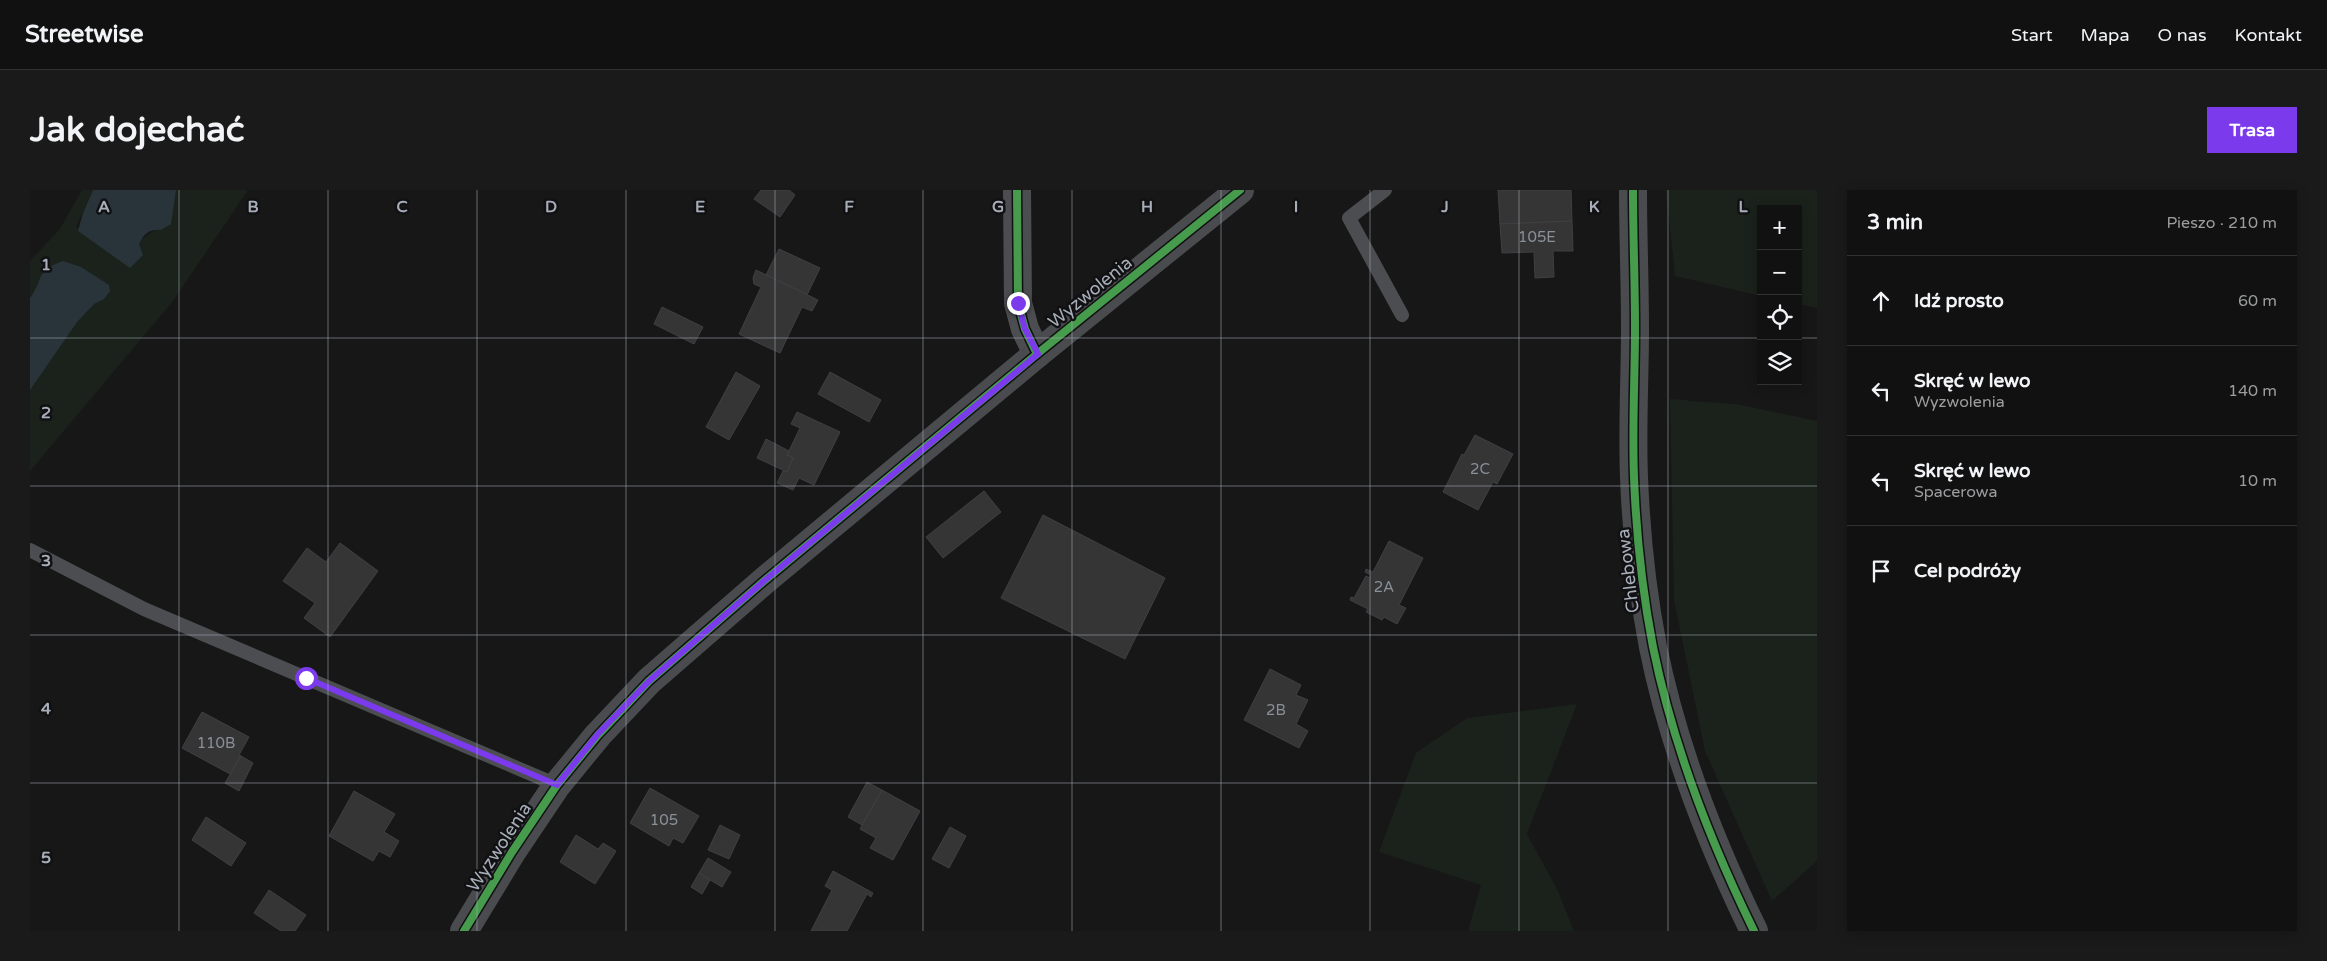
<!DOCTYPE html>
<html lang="pl">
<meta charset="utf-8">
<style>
body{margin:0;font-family:"Varela Round",sans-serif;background:#1a1a1a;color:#f1f3f6}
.controls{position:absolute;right:15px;top:15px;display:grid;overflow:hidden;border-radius:0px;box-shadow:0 2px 12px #0003}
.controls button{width:45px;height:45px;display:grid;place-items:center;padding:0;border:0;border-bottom:1px solid #303131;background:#111;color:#f1f3f6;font:25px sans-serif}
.stop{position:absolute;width:15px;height:15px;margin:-11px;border:4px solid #7c3aed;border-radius:50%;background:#fff}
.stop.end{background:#7c3aed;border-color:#fff;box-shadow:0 1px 5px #0008}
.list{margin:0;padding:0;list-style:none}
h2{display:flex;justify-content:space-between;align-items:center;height:65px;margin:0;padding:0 20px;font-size:21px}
h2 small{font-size:16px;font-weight:400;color:#9c9d9f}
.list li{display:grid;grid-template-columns:32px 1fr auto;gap:15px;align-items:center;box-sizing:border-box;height:90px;padding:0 20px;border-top:1px solid #303131}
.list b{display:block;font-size:19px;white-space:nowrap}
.list p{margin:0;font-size:16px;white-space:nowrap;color:#9c9d9f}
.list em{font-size:16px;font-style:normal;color:#9c9d9f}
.icon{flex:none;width:28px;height:28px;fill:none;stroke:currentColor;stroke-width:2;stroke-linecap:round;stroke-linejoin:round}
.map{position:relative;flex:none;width:1787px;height:741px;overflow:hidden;border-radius:0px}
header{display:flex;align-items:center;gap:30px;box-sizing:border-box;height:70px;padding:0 25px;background:#111;border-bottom:1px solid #303131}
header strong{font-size:24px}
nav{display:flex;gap:28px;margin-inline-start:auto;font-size:18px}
.intro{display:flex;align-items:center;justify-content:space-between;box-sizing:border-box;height:120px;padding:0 30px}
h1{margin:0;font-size:35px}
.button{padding:12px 22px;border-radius:0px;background:#7c3aed;color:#fff;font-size:18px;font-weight:700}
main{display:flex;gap:30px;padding:0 30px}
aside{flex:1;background:#111;border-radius:0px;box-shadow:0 2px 12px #0003}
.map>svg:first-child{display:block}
.green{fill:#1a221b}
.water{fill:#29343a}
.building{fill:#353536;stroke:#3f4043}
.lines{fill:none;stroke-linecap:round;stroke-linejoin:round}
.lane{stroke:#4b4d50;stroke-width:14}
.street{stroke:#4b4d50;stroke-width:28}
.secondary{stroke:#4a4b4e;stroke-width:28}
.cycleway-casing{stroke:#111113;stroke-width:11}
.cycleway{stroke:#469c4c;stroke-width:8}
.route{stroke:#7c3aed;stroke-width:6}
.grid{fill:none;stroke:#a7aeb9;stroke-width:1;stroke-opacity:0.55}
.labels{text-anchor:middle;stroke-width:5;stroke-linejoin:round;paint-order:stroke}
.number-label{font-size:15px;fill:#8a9098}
.street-label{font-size:18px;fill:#a7aeb9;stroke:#111113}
.grid-label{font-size:16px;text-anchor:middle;font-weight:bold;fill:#a7aeb9;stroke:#111113;stroke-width:5;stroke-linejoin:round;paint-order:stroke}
</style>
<header>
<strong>Streetwise</strong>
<nav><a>Start</a><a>Mapa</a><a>O nas</a><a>Kontakt</a></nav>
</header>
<div class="intro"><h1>Jak dojechać</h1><a class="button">Trasa</a></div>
<main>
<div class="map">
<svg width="1787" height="741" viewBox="0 0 1787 741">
<rect width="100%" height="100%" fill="#171717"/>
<!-- green -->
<g class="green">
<path d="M 52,0 L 63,0 L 46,37 L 93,62 L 134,34 L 143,0 L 218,0 L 143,111 L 0,281 L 0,71 L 30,39 Z"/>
<path d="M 1636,0 L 1787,0 L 1787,118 L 1768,114 L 1768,19 L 1731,19 L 1731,106 L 1645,86 Z"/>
<path d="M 1657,186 L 1658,211 L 1706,214 L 1787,231 L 1787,671 L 1742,711 L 1675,561 L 1644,410 L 1640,209 L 1658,210 Z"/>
<path d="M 1547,514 L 1497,644 L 1528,701 L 1544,741 L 1438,741 L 1451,695 L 1349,662 L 1386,563 L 1437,528 Z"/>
</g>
<!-- water -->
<g class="water">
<path d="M 63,0 L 146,0 L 141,34 L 131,40 C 119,39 114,44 109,54 L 113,65 L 100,78 L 48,41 L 53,23 Z"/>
<path d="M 33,71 L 51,77 L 79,95 L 80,101 L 74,109 L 64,114 L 47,132 L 0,200 L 0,108 C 15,88 4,81 33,71 Z"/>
</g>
<!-- building -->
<g class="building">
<path d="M 731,0 L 759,0 L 765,5 L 750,27 L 724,9 Z"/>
<path d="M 1468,0 L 1541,0 L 1542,31 L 1470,34 Z"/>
<path d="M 1542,31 L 1543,61 L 1523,61 L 1524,87 L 1505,88 L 1504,62 L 1472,63 L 1470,34 Z"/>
<path d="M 749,59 L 790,78 L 777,105 L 736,85 Z"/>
<path d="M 726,80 L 788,110 L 782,121 L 772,117 L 750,163 L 709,144 L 731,97 L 724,94 L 723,88 Z"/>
<path d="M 632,117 L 673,137 L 664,154 L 624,134 Z"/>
<path d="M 706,182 L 730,196 L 699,250 L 676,237 Z"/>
<path d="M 800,182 L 851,210 L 839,232 L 788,204 Z"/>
<path d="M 767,222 L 810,242 L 784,295 L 769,288 L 763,300 L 747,293 L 753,281 L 757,282 L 763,268 L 757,265 L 770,238 L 761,234 Z"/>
<path d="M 1445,245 L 1483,264 L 1467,294 L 1463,292 L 1448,320 L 1413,302 L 1432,264 L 1434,265 Z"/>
<path d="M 736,249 L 759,261 L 757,265 L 763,268 L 757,282 L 727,268 Z"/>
<path d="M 954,301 L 971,322 L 913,368 L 896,347 Z"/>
<path d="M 1013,325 L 1135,388 L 1095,469 L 971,408 Z"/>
<path d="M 1359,351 L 1393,368 L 1369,415 L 1376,418 L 1367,434 L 1354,427 L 1352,430 L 1336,422 L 1338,419 L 1320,410 L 1321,407 L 1324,408 L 1336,386 L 1340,388 L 1341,385 L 1335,382 L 1336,379 L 1343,382 Z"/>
<path d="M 310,353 L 348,381 L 300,447 L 274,428 L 285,413 L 253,391 L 277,358 L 296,372 Z"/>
<path d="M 1240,479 L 1271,495 L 1266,505 L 1278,510 L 1266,534 L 1278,541 L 1269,558 L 1214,530 Z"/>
<path d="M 172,522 L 219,547 L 209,565 L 211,566 L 200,584 L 152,558 Z"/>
<path d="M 211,566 L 223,573 L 209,601 L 195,593 Z"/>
<path d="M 837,592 L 852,600 L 832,635 L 818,627 Z"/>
<path d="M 620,598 L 669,626 L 653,653 L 643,648 L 639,656 L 600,633 Z"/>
<path d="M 852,600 L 890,621 L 863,670 L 840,658 L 846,648 L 830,639 Z"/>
<path d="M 324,601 L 365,624 L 354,642 L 369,651 L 360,667 L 349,661 L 343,671 L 299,646 Z"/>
<path d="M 176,627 L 216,653 L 201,676 L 162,650 Z"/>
<path d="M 690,635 L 710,645 L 699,669 L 678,660 Z"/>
<path d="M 920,637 L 936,646 L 919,678 L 902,669 Z"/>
<path d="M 546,645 L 568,659 L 573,653 L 586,661 L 565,694 L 530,672 Z"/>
<path d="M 678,668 L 701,682 L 692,697 L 669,683 Z"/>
<path d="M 803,681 L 843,703 L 841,707 L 837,704 L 817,741 L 781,741 L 802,700 L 795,696 Z"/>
<path d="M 669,683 L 680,690 L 672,704 L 661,697 Z"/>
<path d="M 239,700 L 276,725 L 265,741 L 251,741 L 224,723 Z"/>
</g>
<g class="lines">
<!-- lane -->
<g class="lane">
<path d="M 1355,0 L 1319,28 L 1372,125"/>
<path d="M 0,360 L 114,419 L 527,595"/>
</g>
<!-- street -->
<path class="street" d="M 987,0 L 988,113 L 995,139 L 1007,164"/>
<!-- secondary -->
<g class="secondary">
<path d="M 1603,0 C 1603,46 1605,92 1605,138 C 1605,187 1602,237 1604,287 C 1606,340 1613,405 1623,457 C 1643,556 1680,651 1724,741"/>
<path d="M 434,741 L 482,662 L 527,595 L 568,545 L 619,491 L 734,391 L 1007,164 L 1210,0"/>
</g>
<!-- cycleway casing -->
<g class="cycleway-casing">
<g id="cycleway">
<path d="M 987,0 L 988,113 L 995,139 L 1007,164"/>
<path d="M 1603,0 C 1603,46 1605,92 1605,138 C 1605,187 1602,237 1604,287 C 1606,340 1613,405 1623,457 C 1643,556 1680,651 1724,741"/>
<path d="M 434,741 L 482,662 L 527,595 L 568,545 L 619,491 L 734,391 L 1007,164 L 1210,0"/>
</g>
</g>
<!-- cycleway -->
<use href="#cycleway" class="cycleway"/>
</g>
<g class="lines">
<!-- route -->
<path class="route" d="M 276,488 L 527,595 L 568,544 L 619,491 L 734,391 L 1008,164 L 995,139 L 988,113"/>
</g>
<!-- grid -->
<path class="grid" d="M 149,0 L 149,741M 298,0 L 298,741M 447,0 L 447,741M 596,0 L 596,741M 745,0 L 745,741M 893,0 L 893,741M 1042,0 L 1042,741M 1191,0 L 1191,741M 1340,0 L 1340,741M 1489,0 L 1489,741M 1638,0 L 1638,741M 0,148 L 1731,148M 1768,148 L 1787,148M 0,296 L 1787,296M 0,445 L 1787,445M 0,593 L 1787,593"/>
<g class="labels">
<!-- number labels -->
<g class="number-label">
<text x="1507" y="52">105E</text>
<text x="1450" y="284">2C</text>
<text x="1354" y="402">2A</text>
<text x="1246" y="525">2B</text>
<text x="186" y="558">110B</text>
<text x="634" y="635">105</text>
</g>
<!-- street labels -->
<g class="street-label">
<text transform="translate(1060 102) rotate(-39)" y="6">Wyzwolenia</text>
<text transform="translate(1598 381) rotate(-97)" y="6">Chlebowa</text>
<text transform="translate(469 657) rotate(-57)" y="6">Wyzwolenia</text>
</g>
</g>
<g class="grid-label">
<text x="74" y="22">A</text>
<text x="223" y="22">B</text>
<text x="372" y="22">C</text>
<text x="521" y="22">D</text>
<text x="670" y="22">E</text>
<text x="819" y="22">F</text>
<text x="968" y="22">G</text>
<text x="1117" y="22">H</text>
<text x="1266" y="22">I</text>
<text x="1415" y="22">J</text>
<text x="1564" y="22">K</text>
<text x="1713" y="22">L</text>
<text x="16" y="80">1</text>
<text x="16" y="228">2</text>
<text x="16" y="376">3</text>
<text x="16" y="524">4</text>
<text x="16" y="673">5</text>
</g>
</svg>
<div class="controls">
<button>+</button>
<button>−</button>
<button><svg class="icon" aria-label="locate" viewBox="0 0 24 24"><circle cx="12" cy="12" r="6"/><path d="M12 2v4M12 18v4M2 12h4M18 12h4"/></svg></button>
<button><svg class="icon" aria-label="layers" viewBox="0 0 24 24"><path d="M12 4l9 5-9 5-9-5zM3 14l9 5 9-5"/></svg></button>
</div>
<div class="stop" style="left:276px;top:488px"></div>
<div class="stop end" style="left:988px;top:113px"></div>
</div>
<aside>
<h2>3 min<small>Pieszo · 210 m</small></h2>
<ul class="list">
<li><svg class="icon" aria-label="ahead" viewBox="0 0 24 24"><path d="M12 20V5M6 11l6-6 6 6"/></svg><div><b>Idź prosto</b></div><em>60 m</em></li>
<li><svg class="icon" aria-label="left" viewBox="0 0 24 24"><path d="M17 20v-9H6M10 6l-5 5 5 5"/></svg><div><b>Skręć w lewo</b><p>Wyzwolenia</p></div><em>140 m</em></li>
<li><svg class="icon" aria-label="left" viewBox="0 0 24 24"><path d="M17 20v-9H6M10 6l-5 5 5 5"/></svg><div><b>Skręć w lewo</b><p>Spacerowa</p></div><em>10 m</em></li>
<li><svg class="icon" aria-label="arrive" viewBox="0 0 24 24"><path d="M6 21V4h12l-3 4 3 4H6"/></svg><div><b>Cel podróży</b></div></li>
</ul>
</aside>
</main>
